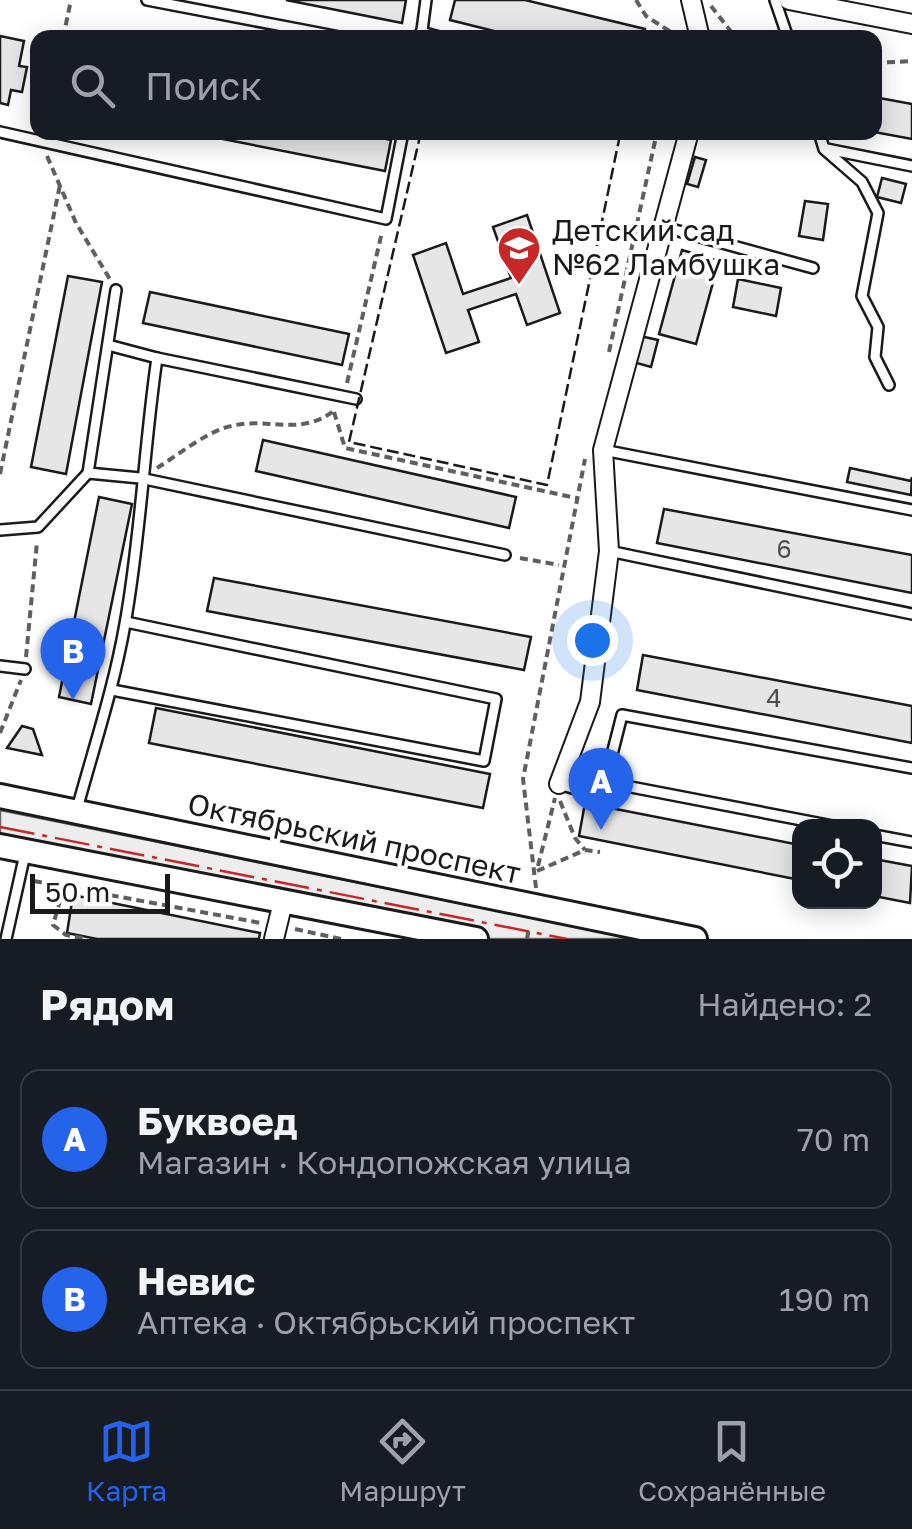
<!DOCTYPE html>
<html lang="ru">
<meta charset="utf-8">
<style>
body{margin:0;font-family:"Golos Text",sans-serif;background:#20242c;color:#f1f3f6}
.controls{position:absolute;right:30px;bottom:30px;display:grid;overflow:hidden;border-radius:20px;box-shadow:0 5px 25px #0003}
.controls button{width:90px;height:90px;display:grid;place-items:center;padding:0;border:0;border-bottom:2px solid #363941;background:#171b24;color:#f1f3f6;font:50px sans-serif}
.scale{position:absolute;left:30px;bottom:25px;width:140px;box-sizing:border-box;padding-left:10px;border:5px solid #1a1a1a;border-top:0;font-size:28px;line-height:35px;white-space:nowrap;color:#1a1a1a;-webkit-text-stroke:8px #fff;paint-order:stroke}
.you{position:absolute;left:592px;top:640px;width:35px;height:35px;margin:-25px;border:8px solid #fff;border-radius:50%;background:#1a73e8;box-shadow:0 0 0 15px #1a73e833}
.badge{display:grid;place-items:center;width:65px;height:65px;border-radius:50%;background:#2563eb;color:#fff;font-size:32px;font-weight:700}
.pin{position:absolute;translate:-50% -82px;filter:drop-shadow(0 2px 5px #0008)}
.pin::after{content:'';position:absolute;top:52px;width:35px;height:30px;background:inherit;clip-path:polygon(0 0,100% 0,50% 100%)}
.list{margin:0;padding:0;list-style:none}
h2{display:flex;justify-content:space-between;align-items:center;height:130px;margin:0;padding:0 40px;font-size:42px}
h2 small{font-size:32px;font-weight:400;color:#9ea1a6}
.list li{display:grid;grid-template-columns:65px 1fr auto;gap:30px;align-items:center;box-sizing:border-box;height:140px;margin:0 20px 20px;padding:0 20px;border:2px solid #363941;border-radius:20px}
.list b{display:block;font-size:38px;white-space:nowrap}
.list p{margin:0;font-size:32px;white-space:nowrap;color:#9ea1a6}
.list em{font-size:32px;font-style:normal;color:#9ea1a6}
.icon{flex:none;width:55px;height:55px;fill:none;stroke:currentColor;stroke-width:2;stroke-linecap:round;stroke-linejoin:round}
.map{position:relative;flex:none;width:912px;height:939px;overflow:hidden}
.search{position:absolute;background:#171b24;box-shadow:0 5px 25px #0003;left:30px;right:30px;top:30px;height:110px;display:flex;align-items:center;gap:25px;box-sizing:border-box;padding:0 35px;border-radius:20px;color:#9ea1a6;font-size:38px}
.sheet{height:450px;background:#171b24}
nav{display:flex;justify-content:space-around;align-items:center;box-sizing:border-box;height:140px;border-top:2px solid #363941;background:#171b24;font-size:28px;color:#9ea1a6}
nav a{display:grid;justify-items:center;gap:5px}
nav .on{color:#2563eb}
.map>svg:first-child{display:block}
.built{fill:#ededed;stroke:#6a6a6a;stroke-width:2.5}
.building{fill:#e6e6e6;stroke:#1a1a1a;stroke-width:2.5}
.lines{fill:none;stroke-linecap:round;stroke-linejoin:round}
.lane-casing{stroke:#1a1a1a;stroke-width:14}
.street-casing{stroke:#1a1a1a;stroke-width:22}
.secondary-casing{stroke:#1a1a1a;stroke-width:28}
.path{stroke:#5f5f5f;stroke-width:4;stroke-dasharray:8 5;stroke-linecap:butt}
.lane{stroke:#fff;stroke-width:9}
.street{stroke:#fff;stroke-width:18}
.secondary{stroke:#fff;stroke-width:22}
.fence{stroke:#1a1a1a;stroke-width:2.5;stroke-dasharray:12 5;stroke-linecap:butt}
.power{stroke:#c62828;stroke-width:2.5;stroke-dasharray:35 8 5 8;stroke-linecap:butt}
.labels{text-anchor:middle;stroke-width:8;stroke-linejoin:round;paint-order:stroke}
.number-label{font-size:25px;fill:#4d4d4d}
.poi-label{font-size:30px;fill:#1a1a1a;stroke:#fff;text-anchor:start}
.street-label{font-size:30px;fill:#1a1a1a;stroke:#fff}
</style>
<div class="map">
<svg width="912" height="939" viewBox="0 0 912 939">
<rect width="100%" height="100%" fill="#fff"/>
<!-- built -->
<path class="built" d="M 0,810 L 638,939 L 468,939 L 0,842 Z"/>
<!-- building -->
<g class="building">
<path d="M 286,0 L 406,0 L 402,23 Z"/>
<path d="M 455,0 L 525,0 L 645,29 L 643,38 L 522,38 L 450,20 Z"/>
<path d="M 0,36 L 24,41 L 19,66 L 27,67 L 22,92 L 11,90 L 8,105 L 0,103 Z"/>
<path d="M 874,97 L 912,104 L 912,139 L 874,132 Z"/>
<path d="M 187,132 L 355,132 L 391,140 L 385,171 Z"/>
<path d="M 695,157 L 706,160 L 698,187 L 687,184 Z"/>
<path d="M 882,178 L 906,184 L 901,203 L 877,197 Z"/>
<path d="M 805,201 L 828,204 L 823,240 L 799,236 Z"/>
<path d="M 527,215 L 560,313 L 527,325 L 516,294 L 468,310 L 479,342 L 446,353 L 413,255 L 446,243 L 463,294 L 511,278 L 493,227 Z"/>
<path d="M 682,250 L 719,261 L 696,344 L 659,334 Z"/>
<path d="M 68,276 L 102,282 L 66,474 L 31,467 Z"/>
<path d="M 738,279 L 781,288 L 776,316 L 733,307 Z"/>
<path d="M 150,292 L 349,334 L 342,365 L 143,323 Z"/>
<path d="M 640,336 L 658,340 L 651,367 L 633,362 Z"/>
<path d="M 263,440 L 516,497 L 509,528 L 256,471 Z"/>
<path d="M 850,468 L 911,481 L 912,477 L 911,495 L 847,482 Z"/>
<path d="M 99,497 L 132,504 L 91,704 L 59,697 Z"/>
<path d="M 664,509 L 912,555 L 912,593 L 657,543 Z"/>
<path d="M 214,578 L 531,637 L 524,670 L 207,611 Z"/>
<path d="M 643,655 L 912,706 L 912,743 L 637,690 Z"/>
<path d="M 156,708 L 490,774 L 483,808 L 149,743 Z"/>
<path d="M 22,726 L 33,729 L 42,755 L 7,748 Z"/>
<path d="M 585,803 L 800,845 L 800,880 L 579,836 Z"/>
<path d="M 874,859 L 912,866 L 910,903 L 874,896 Z"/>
<path d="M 73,895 L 260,933 L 259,939 L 97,939 L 67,933 Z"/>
</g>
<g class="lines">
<!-- lane casing -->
<g class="lane-casing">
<g id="lane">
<path d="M 147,0 L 345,38"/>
<path d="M 775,0 L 788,38"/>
<path d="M 421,32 L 443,38"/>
<path d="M 421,38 L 426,0"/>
<path d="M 0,132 L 386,219 L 403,132"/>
<path d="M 819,132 L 824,149 L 862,182 L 878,213 L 862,296 L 878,327 L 875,357 L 889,385"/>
<path d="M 827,149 L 912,166"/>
<path d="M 664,227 L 813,268"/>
<path d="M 116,290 L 88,473 L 140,478 L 505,555"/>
<path d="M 108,345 L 157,358"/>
<path d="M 603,450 L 912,510"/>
<path d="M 0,530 L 38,527 L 88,473"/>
<path d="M 609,551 L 912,614"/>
<path d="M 0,666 L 25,669"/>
<path d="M 112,690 L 484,761 L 496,699 L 126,622"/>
<path d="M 605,782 L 622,715 L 912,768"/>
<path d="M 559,784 L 579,790 L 605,782 L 833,826"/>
<path d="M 77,809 C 94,747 114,687 125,624 C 141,535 144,447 157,358 L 356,399"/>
<path d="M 874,835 L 912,842"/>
<path d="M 6,939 L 25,854"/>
</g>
</g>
<!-- street casing -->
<g class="street-casing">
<g id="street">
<path d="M 691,0 L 700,38"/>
<path d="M 789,0 L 912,24"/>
<path d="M 559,784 L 590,702 L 609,551 L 603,450 L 689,132"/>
<path d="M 274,939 L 283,902"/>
</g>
</g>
<!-- secondary casing -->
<g class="secondary-casing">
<g id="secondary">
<path d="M 0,796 L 695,939"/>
<path d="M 0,846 L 476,939"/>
</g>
</g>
<!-- path -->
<g class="path">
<path d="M 636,0 L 646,16 L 680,38"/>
<path d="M 711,6 L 736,38"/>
<path d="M 63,38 L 71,0"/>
<path d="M 874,63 L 912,61"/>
<path d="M 47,156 L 76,223 L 111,281"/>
<path d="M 609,352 L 657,132"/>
<path d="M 347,383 L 382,232"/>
<path d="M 334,412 L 345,448 L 576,498"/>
<path d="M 157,468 C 178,455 201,436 224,428 C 266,414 298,439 335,410"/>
<path d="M 0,474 L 60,185"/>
<path d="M 520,558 L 559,565"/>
<path d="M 26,657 L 37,542"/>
<path d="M 0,733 L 21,680"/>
<path d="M 560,801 L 575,838 L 585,850"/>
<path d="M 538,866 L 555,798"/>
<path d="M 537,871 L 585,850 L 600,852"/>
<path d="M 34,881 L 261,923"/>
<path d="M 64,887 L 53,925 L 66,935 L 87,939"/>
<path d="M 536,888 L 523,779 L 585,459"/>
<path d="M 295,929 L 341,939"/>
<path d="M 527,939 L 529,927"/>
</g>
<!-- lane -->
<use href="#lane" class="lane"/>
<!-- street -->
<use href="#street" class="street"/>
<!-- secondary -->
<use href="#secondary" class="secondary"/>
<!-- fence -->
<path class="fence" d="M 421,132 L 349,442 L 547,485 L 620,135 L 610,132"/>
<!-- power -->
<path class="power" d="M 0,827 L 567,939"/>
</g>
<!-- icons -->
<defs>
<g id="school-pin" transform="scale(2.25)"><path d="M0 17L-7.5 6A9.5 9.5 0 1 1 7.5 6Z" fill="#c62828" stroke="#fff"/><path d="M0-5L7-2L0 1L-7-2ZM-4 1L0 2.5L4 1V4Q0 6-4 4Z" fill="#fff"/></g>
</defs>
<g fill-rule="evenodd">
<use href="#school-pin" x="519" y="248"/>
</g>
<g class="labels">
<!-- number labels -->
<g class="number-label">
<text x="784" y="558">6</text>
<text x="774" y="707">4</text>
</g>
<!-- poi labels -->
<g class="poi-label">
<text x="552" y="241">Детский сад<tspan x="552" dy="34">№62 Ламбушка</tspan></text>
</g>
<!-- street labels -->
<g class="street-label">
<text transform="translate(354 839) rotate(12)" y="10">Октябрьский проспект</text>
</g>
</g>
</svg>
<div class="controls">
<button><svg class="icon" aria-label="locate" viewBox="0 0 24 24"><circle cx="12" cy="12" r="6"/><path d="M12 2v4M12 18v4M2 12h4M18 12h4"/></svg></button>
</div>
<div class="scale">50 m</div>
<div class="you"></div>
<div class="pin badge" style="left:601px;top:830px">A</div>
<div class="pin badge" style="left:73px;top:700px">B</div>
<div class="search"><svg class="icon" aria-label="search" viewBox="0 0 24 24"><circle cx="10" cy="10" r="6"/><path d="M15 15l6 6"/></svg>Поиск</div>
</div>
<section class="sheet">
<h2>Рядом<small>Найдено: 2</small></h2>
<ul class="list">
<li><span class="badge">A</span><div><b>Буквоед</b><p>Магазин · Кондопожская улица</p></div><em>70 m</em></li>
<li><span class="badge">B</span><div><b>Невис</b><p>Аптека · Октябрьский проспект</p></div><em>190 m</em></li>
</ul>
</section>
<nav>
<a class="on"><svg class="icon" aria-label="map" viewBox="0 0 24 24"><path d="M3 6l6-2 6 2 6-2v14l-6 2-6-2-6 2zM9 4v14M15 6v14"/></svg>Карта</a>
<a><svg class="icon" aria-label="directions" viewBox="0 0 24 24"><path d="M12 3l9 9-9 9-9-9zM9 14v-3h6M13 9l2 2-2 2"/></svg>Маршрут</a>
<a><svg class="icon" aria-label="saved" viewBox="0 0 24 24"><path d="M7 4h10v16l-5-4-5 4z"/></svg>Сохранённые</a>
</nav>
